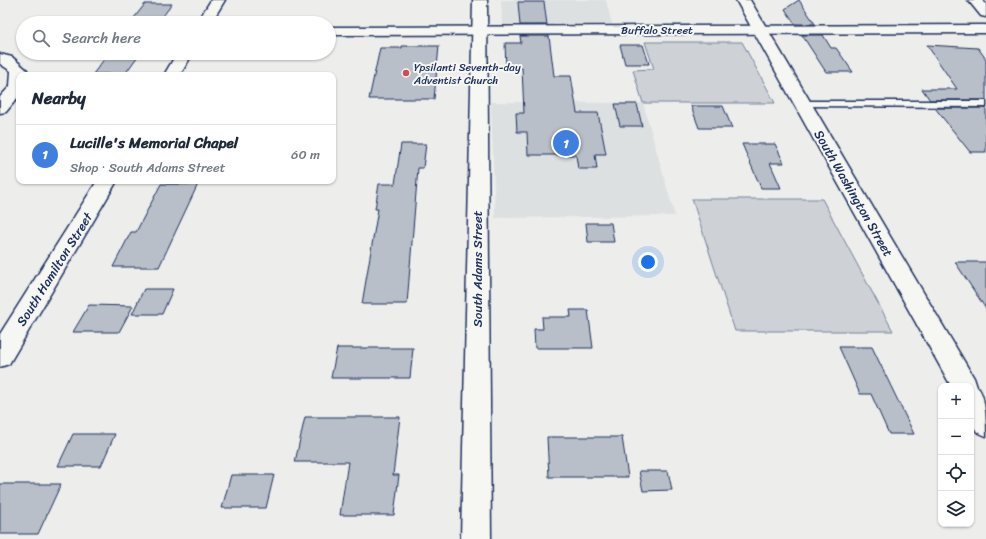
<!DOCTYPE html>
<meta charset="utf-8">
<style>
body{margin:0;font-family:Sriracha,sans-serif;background:#f6f6f7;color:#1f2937}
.controls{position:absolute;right:12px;bottom:12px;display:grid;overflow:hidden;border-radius:8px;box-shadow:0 1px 3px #0004}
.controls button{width:36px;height:36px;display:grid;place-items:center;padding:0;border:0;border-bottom:1px solid #e0e1e3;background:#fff;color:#1f2937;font:20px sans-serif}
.you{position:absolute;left:648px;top:262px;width:14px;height:14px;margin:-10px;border:3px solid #fff;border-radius:50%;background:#1a73e8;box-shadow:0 0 0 6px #1a73e833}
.badge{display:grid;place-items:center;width:26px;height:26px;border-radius:50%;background:#db2777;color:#fff;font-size:13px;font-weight:700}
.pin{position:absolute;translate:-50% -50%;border:2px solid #fff;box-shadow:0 1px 4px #0006}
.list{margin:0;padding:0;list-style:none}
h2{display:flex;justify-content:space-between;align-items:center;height:52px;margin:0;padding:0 16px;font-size:17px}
h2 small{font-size:13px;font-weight:400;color:#747a83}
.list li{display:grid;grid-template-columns:26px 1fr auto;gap:12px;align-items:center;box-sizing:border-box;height:60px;padding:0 16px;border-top:1px solid #e0e1e3}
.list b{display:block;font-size:15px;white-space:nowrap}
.list p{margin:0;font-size:13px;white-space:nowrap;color:#747a83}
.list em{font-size:13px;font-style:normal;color:#747a83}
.icon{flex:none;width:22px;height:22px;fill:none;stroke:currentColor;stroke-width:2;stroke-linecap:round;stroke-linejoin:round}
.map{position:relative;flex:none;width:986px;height:539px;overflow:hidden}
.search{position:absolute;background:#fff;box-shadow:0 1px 3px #0004;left:16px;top:16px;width:320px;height:44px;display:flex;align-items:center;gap:10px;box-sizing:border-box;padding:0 14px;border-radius:22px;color:#747a83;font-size:15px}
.panel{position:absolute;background:#fff;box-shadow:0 1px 3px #0004;left:16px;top:72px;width:320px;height:112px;border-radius:8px}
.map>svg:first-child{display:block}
.built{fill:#dde0e1}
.green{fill:#ced2d7;stroke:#74809a}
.building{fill:#b9bfc8;stroke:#1b2f5e}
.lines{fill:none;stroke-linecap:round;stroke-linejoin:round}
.lane-casing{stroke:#1b2f5e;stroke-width:3}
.street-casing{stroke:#1b2f5e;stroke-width:3}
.secondary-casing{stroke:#1b2f5e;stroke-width:3}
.primary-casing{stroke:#1b2f5e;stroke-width:3}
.lane{fill:#f6f6f2;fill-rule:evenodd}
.street{fill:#f6f6f2;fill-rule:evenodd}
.secondary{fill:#f6f6f2;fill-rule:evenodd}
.primary{fill:#f6f6f2;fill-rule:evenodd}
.poi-dot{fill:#d1495b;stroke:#f6f6f2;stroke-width:1.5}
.labels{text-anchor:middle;stroke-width:4;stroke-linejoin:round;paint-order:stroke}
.far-street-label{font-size:11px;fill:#1b2f5e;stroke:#f6f6f2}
.far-poi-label{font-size:11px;fill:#1b2f5e;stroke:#f6f6f2;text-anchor:start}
.street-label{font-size:13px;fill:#1b2f5e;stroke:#f6f6f2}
</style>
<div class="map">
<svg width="986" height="539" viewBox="0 0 986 539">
<rect width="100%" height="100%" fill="#edeeec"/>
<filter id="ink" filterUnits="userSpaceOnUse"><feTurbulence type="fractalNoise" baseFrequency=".025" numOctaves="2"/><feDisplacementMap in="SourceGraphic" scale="8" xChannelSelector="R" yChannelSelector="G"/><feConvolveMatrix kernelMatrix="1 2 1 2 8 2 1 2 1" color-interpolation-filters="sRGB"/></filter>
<g filter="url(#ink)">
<!-- built -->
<g class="built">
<path d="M 501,0 L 606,0 L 612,24 L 502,24 Z"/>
<path d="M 491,102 L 643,103 L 675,216 L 495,218 Z"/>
</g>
<!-- green -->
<g class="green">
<path d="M 645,42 L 742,42 L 775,103 L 643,103 L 633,70 L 654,69 Z"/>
<path d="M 692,199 L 822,199 L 893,331 L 735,331 Z"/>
</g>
<!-- building -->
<g class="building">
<path d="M 799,0 L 815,24 L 795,24 L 785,9 Z"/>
<path d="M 518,2 L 544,2 L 547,25 L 520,25 Z"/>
<path d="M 145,4 L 172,4 L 158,23 L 130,23 Z"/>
<path d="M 802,35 L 823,35 L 831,48 L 836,48 L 853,72 L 826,72 Z"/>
<path d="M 520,36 L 549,36 L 554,76 L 571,76 L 577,113 L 598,113 L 606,154 L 595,154 L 597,169 L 578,169 L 576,155 L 528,155 L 527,132 L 517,132 L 516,113 L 524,113 L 522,68 L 506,68 L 505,43 L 521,43 Z"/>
<path d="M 620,45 L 643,45 L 649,64 L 625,64 Z"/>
<path d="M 927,45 L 978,48 L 986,59 L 986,100 L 930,100 L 922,89 L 957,89 Z"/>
<path d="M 402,46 L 439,46 L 434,99 L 369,99 L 380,48 L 402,48 Z"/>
<path d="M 109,53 L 140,53 L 125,74 L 93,74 Z"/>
<path d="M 615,104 L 637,104 L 642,126 L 620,126 Z"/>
<path d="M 691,106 L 723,106 L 732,128 L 699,128 Z"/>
<path d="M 935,108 L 986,108 L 986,152 L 970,152 Z"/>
<path d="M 401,144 L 426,144 L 423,168 L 418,168 L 407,304 L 362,304 L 378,209 L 375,209 L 379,184 L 395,184 Z"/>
<path d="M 742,144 L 775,144 L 784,163 L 770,163 L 781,188 L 761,188 Z"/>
<path d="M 161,184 L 198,184 L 159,267 L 113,267 L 131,232 L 136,232 Z"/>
<path d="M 586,223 L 611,223 L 614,242 L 588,242 Z"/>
<path d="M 955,262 L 986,262 L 986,309 Z"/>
<path d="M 144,289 L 173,289 L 162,314 L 132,314 Z"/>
<path d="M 89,305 L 133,306 L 119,332 L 73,332 Z"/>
<path d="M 570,310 L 588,310 L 593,348 L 535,348 L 534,329 L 543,329 L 542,317 L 571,317 Z"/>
<path d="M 839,347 L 872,347 L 914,434 L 889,434 L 871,394 L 860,394 Z"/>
<path d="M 337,348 L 413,348 L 410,378 L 331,378 Z"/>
<path d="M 305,417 L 400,417 L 393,475 L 399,475 L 394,515 L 340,515 L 348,462 L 295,462 Z"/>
<path d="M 73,434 L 115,434 L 101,466 L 58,466 Z"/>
<path d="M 547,437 L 622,437 L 628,477 L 549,477 Z"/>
<path d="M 639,471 L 668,471 L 672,490 L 643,491 Z"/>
<path d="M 231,475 L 274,475 L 266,508 L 222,508 Z"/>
<path d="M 0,484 L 61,484 L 38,534 L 0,534 Z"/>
</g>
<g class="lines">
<!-- lane casing -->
<g class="lane-casing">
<path id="lane" d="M 803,101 L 986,101 L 986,107 L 799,106 L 798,104 L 799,102 Z"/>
</g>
<!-- street casing -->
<g class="street-casing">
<g id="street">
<path d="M 986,25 L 986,33 L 329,35 L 329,27 Z"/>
<path d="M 0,54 L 12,57 L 27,70 L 27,75 L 19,75 L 19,96 L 6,112 L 0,113 L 0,97 L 10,86 L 11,71 L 0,64 Z"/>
</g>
</g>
<!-- secondary casing -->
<g class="secondary-casing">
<g id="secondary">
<path d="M 473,0 L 487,0 L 491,539 L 461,539 Z"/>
<path d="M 736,0 L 750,0 L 974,378 L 977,387 C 986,393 986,424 986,436 L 977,432 L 971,422 L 971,386 L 951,386 Z"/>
</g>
</g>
<!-- primary casing -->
<g class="primary-casing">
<g id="primary">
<path d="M 211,0 L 225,0 L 211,23 L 197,23 Z"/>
<path d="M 968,0 L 982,0 L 986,4 L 986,17 L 981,16 Z"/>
<path d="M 177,53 L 193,53 L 180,75 L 164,75 Z"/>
<path d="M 97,181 L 117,181 L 9,364 L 0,367 L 0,334 Z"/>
</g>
</g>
<!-- lane -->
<use href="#lane" class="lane"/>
<!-- street -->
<use href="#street" class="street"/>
<!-- secondary -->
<use href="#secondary" class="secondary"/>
<!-- primary -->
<use href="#primary" class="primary"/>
</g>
</g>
<!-- markers -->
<circle class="poi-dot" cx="406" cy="73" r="4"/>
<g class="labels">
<!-- far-street labels -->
<g class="far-street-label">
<text x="657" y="34">Buffalo Street</text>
</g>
<!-- far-poi labels -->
<g class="far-poi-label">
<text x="414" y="71">Ypsilanti Seventh-day<tspan x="414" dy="13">Adventist Church</tspan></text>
</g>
<!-- street labels -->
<g class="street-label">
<text transform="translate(854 193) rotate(60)" y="5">South Washington Street</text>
<text transform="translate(54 269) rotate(-58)" y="5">South Hamilton Street</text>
<text transform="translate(477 269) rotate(-90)" y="5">South Adams Street</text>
</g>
</g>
</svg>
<div class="controls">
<button>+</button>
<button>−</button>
<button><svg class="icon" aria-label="locate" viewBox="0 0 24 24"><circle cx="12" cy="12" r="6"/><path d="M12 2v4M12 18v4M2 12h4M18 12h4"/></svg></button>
<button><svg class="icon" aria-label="layers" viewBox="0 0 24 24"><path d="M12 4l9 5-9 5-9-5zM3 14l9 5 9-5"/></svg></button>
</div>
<div class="you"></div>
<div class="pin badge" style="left:566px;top:143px;background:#3f7fe0">1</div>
<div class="search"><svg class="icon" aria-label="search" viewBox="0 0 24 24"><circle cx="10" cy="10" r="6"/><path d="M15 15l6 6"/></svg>Search here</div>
<section class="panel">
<h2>Nearby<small></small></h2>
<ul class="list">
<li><span class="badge" style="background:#3f7fe0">1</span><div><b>Lucille's Memorial Chapel</b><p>Shop · South Adams Street</p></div><em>60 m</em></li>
</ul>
</section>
</div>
